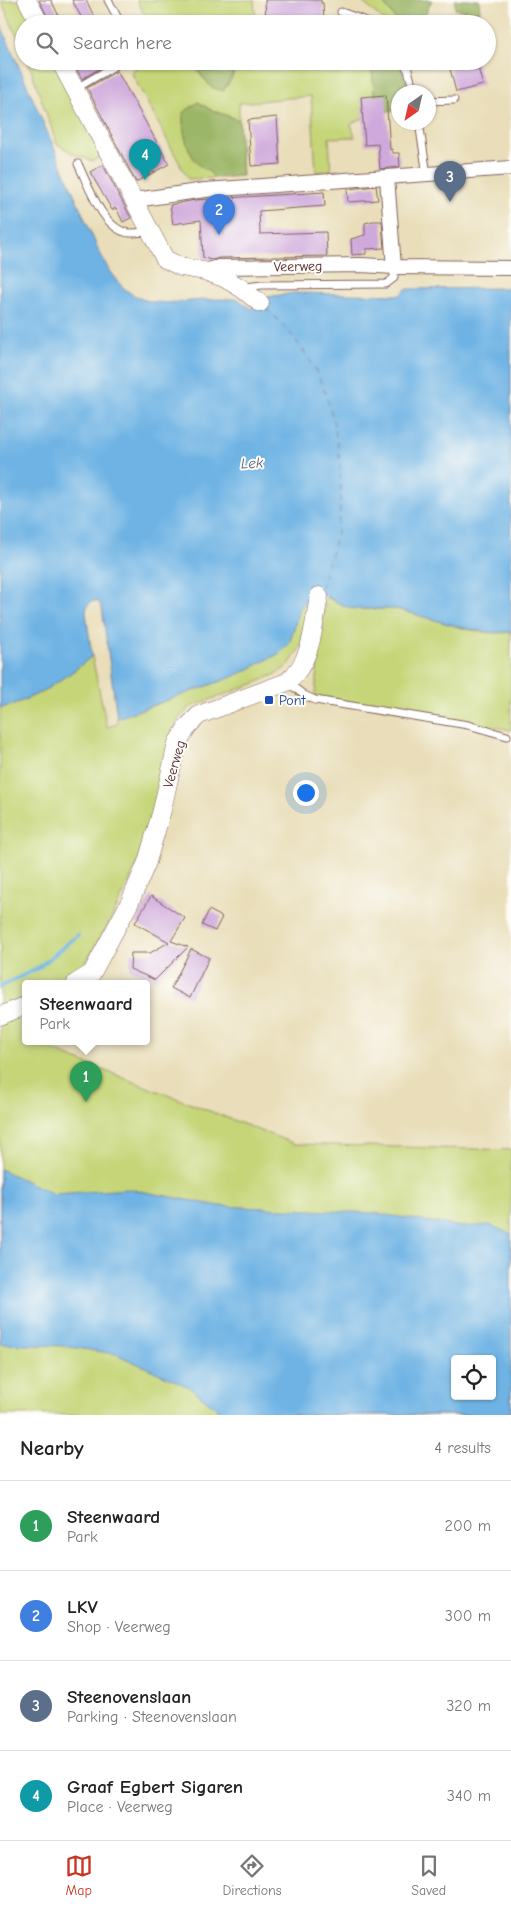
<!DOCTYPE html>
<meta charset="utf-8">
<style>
body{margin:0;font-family:"Comic Neue",sans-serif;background:#f6f6f6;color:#222}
.controls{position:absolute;right:15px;bottom:15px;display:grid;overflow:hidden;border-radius:5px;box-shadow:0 1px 4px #0004}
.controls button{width:45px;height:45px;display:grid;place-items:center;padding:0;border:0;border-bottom:1px solid #e0e0e0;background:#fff;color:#222;font:25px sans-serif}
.compass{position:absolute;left:391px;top:85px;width:45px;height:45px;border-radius:50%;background:#fff;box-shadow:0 1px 4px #0004;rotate:214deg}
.you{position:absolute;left:305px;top:792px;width:18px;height:18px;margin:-12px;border:4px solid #fff;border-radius:50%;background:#1a73e8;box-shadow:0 0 0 8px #1a73e833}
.badge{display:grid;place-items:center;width:32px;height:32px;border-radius:50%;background:#c8321e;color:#fff;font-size:16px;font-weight:700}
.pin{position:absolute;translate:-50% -41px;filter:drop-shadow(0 1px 2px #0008)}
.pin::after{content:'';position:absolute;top:26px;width:18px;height:15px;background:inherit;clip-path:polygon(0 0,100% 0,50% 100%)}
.popup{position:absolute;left:22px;top:980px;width:128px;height:65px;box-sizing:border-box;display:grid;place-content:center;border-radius:5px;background:#fff;filter:drop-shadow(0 1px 4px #0005);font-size:16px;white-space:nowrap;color:#767676}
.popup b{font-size:19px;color:#222}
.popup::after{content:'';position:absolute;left:50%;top:100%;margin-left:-10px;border:10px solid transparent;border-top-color:#fff}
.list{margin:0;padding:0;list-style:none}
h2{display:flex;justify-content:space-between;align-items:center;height:65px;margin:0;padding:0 20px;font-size:21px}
h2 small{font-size:16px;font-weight:400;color:#767676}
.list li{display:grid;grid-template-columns:32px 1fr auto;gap:15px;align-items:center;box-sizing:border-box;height:90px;padding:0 20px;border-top:1px solid #e0e0e0}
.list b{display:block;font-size:19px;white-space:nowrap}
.list p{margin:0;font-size:16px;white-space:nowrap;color:#767676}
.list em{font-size:16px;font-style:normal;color:#767676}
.icon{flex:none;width:28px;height:28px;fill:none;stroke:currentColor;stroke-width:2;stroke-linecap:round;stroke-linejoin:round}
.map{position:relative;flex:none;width:511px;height:1415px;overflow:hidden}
.search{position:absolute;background:#fff;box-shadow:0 1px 4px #0004;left:15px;right:15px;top:15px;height:55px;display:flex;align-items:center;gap:12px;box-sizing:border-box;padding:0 18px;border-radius:28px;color:#767676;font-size:19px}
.sheet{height:425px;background:#fff}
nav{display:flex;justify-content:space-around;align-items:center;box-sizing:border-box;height:70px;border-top:1px solid #e0e0e0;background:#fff;font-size:14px;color:#767676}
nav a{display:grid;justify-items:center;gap:2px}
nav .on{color:#c8321e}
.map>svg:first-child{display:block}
.green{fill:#c5d577;stroke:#887a51;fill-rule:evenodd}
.forest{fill:#9cb668;stroke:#736a4a}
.water{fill:#6eb3e4;stroke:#5c6988;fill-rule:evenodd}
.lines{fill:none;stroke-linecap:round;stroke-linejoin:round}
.stream{stroke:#6eb3e4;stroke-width:4}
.ferry{stroke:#585a75;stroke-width:1;stroke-dasharray:6 5;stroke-linecap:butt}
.building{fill:#cfa9dc}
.service-casing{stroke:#82625d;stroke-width:9}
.minor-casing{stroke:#82625d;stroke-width:16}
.tertiary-casing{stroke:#82625d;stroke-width:19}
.service{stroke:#fff;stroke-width:7}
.minor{stroke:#fff;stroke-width:14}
.tertiary{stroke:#fff;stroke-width:18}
.transit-dot{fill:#1a4fb4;stroke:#fdfcf7;stroke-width:2}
.labels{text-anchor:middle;stroke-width:4;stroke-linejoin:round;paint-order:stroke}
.street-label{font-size:14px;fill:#4a1f2b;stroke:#fdfcf7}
.transit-label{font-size:14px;fill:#164399;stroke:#fdfcf7;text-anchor:start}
.water-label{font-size:15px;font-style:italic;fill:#585a75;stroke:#fdfcf7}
</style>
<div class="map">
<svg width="511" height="1415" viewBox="0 0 511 1415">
<rect width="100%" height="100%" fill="#fdfcf7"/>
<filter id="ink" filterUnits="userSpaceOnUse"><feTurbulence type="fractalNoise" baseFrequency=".02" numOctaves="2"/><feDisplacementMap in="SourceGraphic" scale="10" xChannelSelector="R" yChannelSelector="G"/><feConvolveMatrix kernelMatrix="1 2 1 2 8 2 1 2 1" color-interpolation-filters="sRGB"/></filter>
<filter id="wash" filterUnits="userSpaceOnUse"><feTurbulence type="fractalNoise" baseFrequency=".0096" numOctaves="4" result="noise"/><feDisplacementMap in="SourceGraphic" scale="20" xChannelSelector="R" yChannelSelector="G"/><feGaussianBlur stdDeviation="1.12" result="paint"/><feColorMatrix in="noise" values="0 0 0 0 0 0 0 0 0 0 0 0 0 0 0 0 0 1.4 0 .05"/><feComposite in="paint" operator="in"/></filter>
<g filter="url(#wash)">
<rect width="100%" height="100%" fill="#e9deb9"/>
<!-- green -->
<g class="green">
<path d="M 1,0 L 21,0 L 34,24 L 24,24 L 24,52 Z"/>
<path d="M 137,0 L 254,0 L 256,24 L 149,24 Z"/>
<path d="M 360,0 L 381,0 L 399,24 L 388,24 Z"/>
<path d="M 28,61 L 54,61 L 103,156 L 92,161 L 74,154 L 57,144 Z"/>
<path d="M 144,61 L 191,61 L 202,77 L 223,91 L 231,80 L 239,61 L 371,61 L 376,112 L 351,124 L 355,137 L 329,138 L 331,171 L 316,172 L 311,96 L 239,103 L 239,120 L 211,110 L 198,102 L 197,163 L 211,172 L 214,178 L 188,179 L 131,72 Z"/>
<path d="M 326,597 C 341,605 353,610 370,609 C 379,609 389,608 397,609 C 433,617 475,638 511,632 L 511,730 L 315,696 L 319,645 Z"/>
<path d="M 307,598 L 305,628 L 300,648 L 288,666 L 274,675 L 253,684 L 190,707 L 178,720 L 172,734 L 155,806 L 141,857 L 110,921 L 84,965 L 74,975 L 59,983 L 26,983 L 26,996 L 13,1004 L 26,1014 L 26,1041 L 44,1041 L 54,1051 L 295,1144 L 511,1150 L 511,1415 L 0,1415 L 0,708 C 34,700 66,678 92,656 L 107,727 L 117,724 L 117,718 L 235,676 L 280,653 L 289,644 L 300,608 ZM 455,1359 L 492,1359 L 492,1396 L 455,1396 Z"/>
</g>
<!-- forest -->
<g class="forest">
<path d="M 381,0 L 432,0 L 423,20 L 410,23 L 398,22 Z"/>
<path d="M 455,0 L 479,0 L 480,13 L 455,9 Z"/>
<path d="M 191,61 L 239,61 L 238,65 L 223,91 L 211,87 Z"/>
<path d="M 371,61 L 398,61 L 410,92 L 398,92 L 398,111 L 376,112 Z"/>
<path d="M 198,102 L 211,110 L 239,120 L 242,176 L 214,178 C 210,170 202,169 196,162 C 186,148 182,130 183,113 Z"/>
</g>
<!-- water -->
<g class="water">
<path d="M 0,23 L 98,249 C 104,260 109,273 118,282 C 140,307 163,303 192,301 C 208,299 223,299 238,299 L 251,309 L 267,297 L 294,293 L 400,295 L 406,289 L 511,288 L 511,632 L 489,632 L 463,628 L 396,609 L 355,609 L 344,606 L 315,590 L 300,608 L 289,644 L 280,653 L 235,676 L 117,718 L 102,608 L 98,601 L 92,601 L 87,606 L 86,613 L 92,656 C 66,678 34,700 0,708 Z"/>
<path d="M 0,1169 L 54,1194 L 129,1189 L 220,1206 L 373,1213 L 463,1227 L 490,1225 L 511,1234 L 511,1415 L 225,1415 L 189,1387 L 116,1354 L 63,1346 L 0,1344 ZM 455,1359 L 492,1359 L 492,1396 L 455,1396 Z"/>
</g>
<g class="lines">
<!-- stream -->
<path class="stream" d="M 0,987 L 38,968 L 78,935"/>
<!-- ferry -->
<path class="ferry" d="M 266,309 C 284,325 300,343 312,364 C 336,406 345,470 339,518 C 337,541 327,565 321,588"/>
</g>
<g id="blocks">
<!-- building -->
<g class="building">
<path d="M 39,0 L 51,0 L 63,24 L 51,24 Z"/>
<path d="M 72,0 L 86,0 L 98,24 L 85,24 Z"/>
<path d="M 265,0 L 321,0 L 321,3 L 323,3 L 324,24 L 266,24 Z"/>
<path d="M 72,61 L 112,61 L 82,79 Z"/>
<path d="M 448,61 L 476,61 L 483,85 L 456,92 Z"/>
<path d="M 117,71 L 169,164 L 136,182 L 87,88 Z"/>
<path d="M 386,95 L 390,150 L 392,149 L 393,153 L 399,153 L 400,167 L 380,169 L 378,144 L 365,145 L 361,97 Z"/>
<path d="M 277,117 L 280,164 L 251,166 L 248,120 Z"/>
<path d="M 103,165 L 131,218 L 123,222 L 116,208 L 112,210 L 90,172 Z"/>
<path d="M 376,186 L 378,200 L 348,202 L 347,189 Z"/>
<path d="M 324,192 L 325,206 L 259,211 L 260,234 L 326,232 L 327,256 L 219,258 L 212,260 L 203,258 L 201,220 L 173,224 L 170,205 L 195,200 Z"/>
<path d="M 373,221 L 382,221 L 384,248 L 366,249 L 366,254 L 352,255 L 351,239 L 365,235 L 365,223 Z"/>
<path d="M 151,896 L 185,918 L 171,941 L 188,947 L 155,980 L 130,969 L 131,953 L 150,953 L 169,942 L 135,923 Z"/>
<path d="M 209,910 L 222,917 L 215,931 L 202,925 Z"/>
<path d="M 191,949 L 209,958 L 190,998 L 171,988 Z"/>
</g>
</g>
</g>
<g filter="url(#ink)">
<use href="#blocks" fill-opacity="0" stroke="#82625d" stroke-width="1"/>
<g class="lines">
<!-- service casing -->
<g class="service-casing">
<g id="service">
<path d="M 108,0 L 121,24"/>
<path d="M 341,12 L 361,19 L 369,24"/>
<path d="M 402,61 L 408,70 L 414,92"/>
<path d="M 75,89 L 123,61"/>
<path d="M 428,101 L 454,100"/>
<path d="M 419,122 L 427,175"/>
<path d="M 78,164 C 88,184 103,231 130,233 C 136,233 143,232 149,232"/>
<path d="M 246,287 L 262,285 L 386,284 L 394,278 L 394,267"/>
<path d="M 287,682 L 304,695 L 315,700 L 468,725 L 507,736"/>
</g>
</g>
<!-- minor casing -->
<g class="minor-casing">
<g id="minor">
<path d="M 387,178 L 394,267"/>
<path d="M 135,200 L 205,190 L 511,168"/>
<path d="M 204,271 L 219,267 L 362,265 L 394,267 L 511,268"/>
</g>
</g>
<!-- tertiary casing -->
<g class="tertiary-casing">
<g id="tertiary">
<path d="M 27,0 L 40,24"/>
<path d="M 60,61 L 165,259 L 181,267 L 204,271 L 224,278 L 241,288 L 260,303"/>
<path d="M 76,983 L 92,973 L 130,902 L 147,862 L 162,810 L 177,743 L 188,726 L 199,715 L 287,682 C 313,661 313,626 319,596"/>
<path d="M 0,1016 L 26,1005"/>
</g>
</g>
<!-- service -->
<use href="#service" class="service"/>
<!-- minor -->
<use href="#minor" class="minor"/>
<!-- tertiary -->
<use href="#tertiary" class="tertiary"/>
</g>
</g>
<!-- markers -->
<rect class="transit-dot" x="264" y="695" width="10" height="10" rx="2.5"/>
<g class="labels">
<!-- street labels -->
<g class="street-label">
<text transform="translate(298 266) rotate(-1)" y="5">Veerweg</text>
<text transform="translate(174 764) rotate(-74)" y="5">Veerweg</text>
</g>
<!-- transit labels -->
<g class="transit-label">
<text x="279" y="705">Pont</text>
</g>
<!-- water labels -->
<g class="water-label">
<text transform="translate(252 463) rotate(-2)" y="5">Lek</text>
</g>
</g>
</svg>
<div class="controls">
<button><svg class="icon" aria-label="locate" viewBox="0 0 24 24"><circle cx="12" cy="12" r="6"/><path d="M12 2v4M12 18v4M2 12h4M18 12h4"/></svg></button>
</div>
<svg class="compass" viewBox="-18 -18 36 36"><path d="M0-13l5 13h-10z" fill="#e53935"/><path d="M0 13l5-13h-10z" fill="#767676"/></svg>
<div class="you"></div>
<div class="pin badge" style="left:86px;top:1102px;background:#2e9e5b">1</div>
<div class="popup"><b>Steenwaard</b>Park</div>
<div class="pin badge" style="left:219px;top:235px;background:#3f7fe0">2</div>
<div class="pin badge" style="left:450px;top:202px;background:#5c6f8a">3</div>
<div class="pin badge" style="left:145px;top:180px;background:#0f9aa8">4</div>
<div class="search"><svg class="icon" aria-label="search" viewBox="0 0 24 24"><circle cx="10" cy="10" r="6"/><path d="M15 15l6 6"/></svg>Search here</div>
</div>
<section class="sheet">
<h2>Nearby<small>4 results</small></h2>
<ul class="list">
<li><span class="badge" style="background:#2e9e5b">1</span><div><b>Steenwaard</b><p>Park</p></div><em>200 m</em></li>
<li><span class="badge" style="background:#3f7fe0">2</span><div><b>LKV</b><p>Shop · Veerweg</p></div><em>300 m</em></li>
<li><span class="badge" style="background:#5c6f8a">3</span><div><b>Steenovenslaan</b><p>Parking · Steenovenslaan</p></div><em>320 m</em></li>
<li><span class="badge" style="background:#0f9aa8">4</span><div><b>Graaf Egbert Sigaren</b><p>Place · Veerweg</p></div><em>340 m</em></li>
</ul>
</section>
<nav>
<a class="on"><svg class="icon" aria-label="map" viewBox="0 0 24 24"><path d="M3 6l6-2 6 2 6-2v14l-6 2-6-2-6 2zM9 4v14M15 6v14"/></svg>Map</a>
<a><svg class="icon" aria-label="directions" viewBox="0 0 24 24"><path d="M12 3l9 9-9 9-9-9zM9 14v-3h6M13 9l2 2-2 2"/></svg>Directions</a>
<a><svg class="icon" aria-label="saved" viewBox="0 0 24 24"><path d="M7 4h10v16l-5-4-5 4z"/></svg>Saved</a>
</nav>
